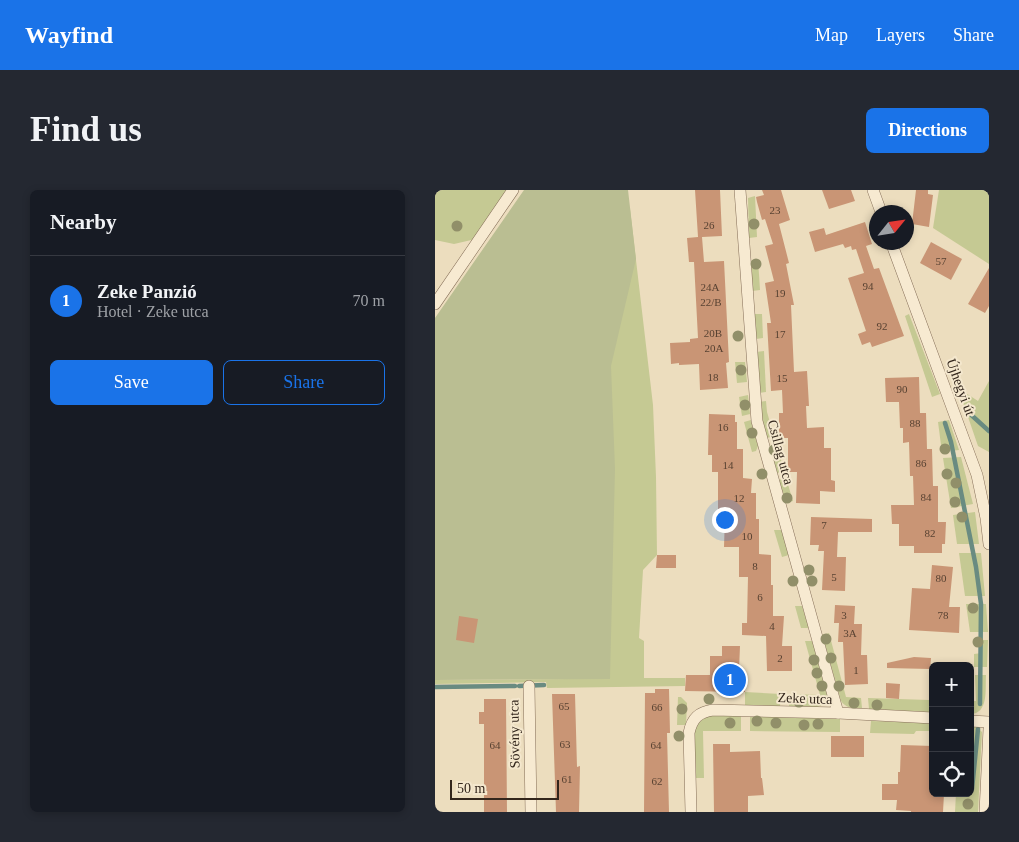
<!DOCTYPE html>
<meta charset="utf-8">
<style>
body{margin:0;font-family:"Times New Roman",serif;background:#242831;color:#f1f3f6}
.controls{position:absolute;right:15px;bottom:15px;display:grid;overflow:hidden;border-radius:8px;box-shadow:0 2px 8px #0003}
.controls button{width:45px;height:45px;display:grid;place-items:center;padding:0;border:0;border-bottom:1px solid #363941;background:#171b24;color:#f1f3f6;font:25px sans-serif}
.compass{position:absolute;left:434px;top:15px;width:45px;height:45px;border-radius:50%;background:#171b24;box-shadow:0 2px 8px #0003;rotate:60deg}
.scale{position:absolute;left:15px;bottom:12px;width:109px;box-sizing:border-box;padding-left:5px;border:2px solid #33261c;border-top:0;font-size:14px;line-height:18px;white-space:nowrap;color:#33261c;-webkit-text-stroke:4px #f4e7cd;paint-order:stroke}
.you{position:absolute;left:289px;top:329px;width:18px;height:18px;margin:-12px;border:4px solid #fff;border-radius:50%;background:#1a73e8;box-shadow:0 0 0 8px #1a73e833}
.badge{display:grid;place-items:center;width:32px;height:32px;border-radius:50%;background:#1a73e8;color:#fff;font-size:16px;font-weight:700}
.pin{position:absolute;translate:-50% -50%;border:2px solid #fff;box-shadow:0 1px 5px #0006}
.list{margin:0;padding:0;list-style:none}
h2{display:flex;justify-content:space-between;align-items:center;height:65px;margin:0;padding:0 20px;font-size:21px}
h2 small{font-size:16px;font-weight:400;color:#9ea1a6}
.list li{display:grid;grid-template-columns:32px 1fr auto;gap:15px;align-items:center;box-sizing:border-box;height:90px;padding:0 20px;border-top:1px solid #363941}
.list b{display:block;font-size:19px;white-space:nowrap}
.list p{margin:0;font-size:16px;white-space:nowrap;color:#9ea1a6}
.list em{font-size:16px;font-style:normal;color:#9ea1a6}
.actions{display:flex;gap:10px;padding:15px 20px}
.actions a{flex:1;padding:11px 0;border:1px solid #1a73e8;border-radius:8px;text-align:center;font-size:18px;color:#1a73e8}
.actions .main{background:#1a73e8;color:#fff}
.icon{flex:none;width:28px;height:28px;fill:none;stroke:currentColor;stroke-width:2;stroke-linecap:round;stroke-linejoin:round}
.map{position:relative;flex:none;width:554px;height:622px;overflow:hidden;border-radius:8px}
header{display:flex;align-items:center;gap:30px;box-sizing:border-box;height:70px;padding:0 25px;background:#1a73e8;color:#fff}
header strong{font-size:24px}
nav{display:flex;gap:28px;margin-inline-start:auto;font-size:18px}
.intro{display:flex;align-items:center;justify-content:space-between;box-sizing:border-box;height:120px;padding:0 30px}
h1{margin:0;font-size:35px}
.button{padding:12px 22px;border-radius:8px;background:#1a73e8;color:#fff;font-size:18px;font-weight:700}
main{display:flex;gap:30px;padding:0 30px}
aside{flex:1;background:#171b24;border-radius:8px;box-shadow:0 2px 8px #0003}
.map>svg:first-child{display:block}
.green{fill:#c5c993}
.cemetery{fill:#babe92}
.lines{fill:none;stroke-linecap:round;stroke-linejoin:round}
.stream{stroke:#698b81;stroke-width:4.5}
.building{fill:#c99575}
.street-casing{stroke:#846d57;stroke-width:12}
.street{stroke:#f7ead1;stroke-width:11}
.tree{fill:#918f69}
.labels{text-anchor:middle;stroke-width:4;stroke-linejoin:round;paint-order:stroke}
.number-label{font-size:11px;fill:#584232}
.street-label{font-size:14px;fill:#33261c;stroke:#f4e7cd}
</style>
<header>
<strong>Wayfind</strong>
<nav><a>Map</a><a>Layers</a><a>Share</a></nav>
</header>
<div class="intro"><h1>Find us</h1><a class="button">Directions</a></div>
<main>
<aside>
<h2>Nearby<small></small></h2>
<ul class="list">
<li><span class="badge">1</span><div><b>Zeke Panzió</b><p>Hotel · Zeke utca</p></div><em>70 m</em></li>
</ul>
<div class="actions"><a class="main">Save</a><a>Share</a></div>
</aside>
<div class="map">
<svg width="554" height="622" viewBox="0 0 554 622">
<rect width="100%" height="100%" fill="#ecddbe"/>
<!-- green -->
<g class="green">
<path d="M 0,0 L 78,0 L 45,48 L 19,54 L 0,50 Z"/>
<path d="M 504,0 L 554,0 L 554,74 L 498,38 Z"/>
<path d="M 320,6 L 322,47 L 314,48 L 313,8 Z"/>
<path d="M 195,19 L 218,215 L 221,287 L 222,365 L 208,380 L 204,448 L 209,451 L 209,488 L 250,488 L 250,496 L 112,498 L 111,492 L 0,494 L 0,490 L 133,489 L 159,280 Z"/>
<path d="M 323,69 L 325,100 L 317,101 L 316,71 Z"/>
<path d="M 319,124 L 327,124 L 328,148 L 321,149 Z"/>
<path d="M 474,124 L 505,204 L 497,207 L 470,126 Z"/>
<path d="M 329,161 L 331,202 L 324,203 L 321,162 Z"/>
<path d="M 300,172 L 310,172 L 312,192 L 302,193 Z"/>
<path d="M 554,191 L 554,262 L 543,256 L 523,198 L 543,211 Z"/>
<path d="M 313,205 L 315,224 L 307,226 L 304,207 Z"/>
<path d="M 331,211 L 332,222 L 339,246 L 332,248 L 327,232 L 324,212 Z"/>
<path d="M 316,230 L 323,256 L 321,261 L 317,262 L 309,232 Z"/>
<path d="M 514,230 L 524,260 L 516,261 L 514,255 L 506,255 L 503,232 Z"/>
<path d="M 342,255 L 349,281 L 342,283 L 334,257 Z"/>
<path d="M 526,267 L 538,314 L 516,318 L 508,268 Z"/>
<path d="M 351,288 L 358,311 L 350,313 L 344,290 Z"/>
<path d="M 540,322 L 544,354 L 522,354 L 518,325 Z"/>
<path d="M 339,340 L 347,340 L 354,365 L 347,367 Z"/>
<path d="M 524,363 L 546,363 L 550,406 L 530,406 Z"/>
<path d="M 531,414 L 551,414 L 553,442 L 535,442 Z"/>
<path d="M 360,416 L 367,416 L 374,438 L 366,438 Z"/>
<path d="M 394,443 L 411,507 L 426,508 L 427,518 C 418,518 412,519 406,511 L 387,445 Z"/>
<path d="M 547,450 L 553,450 L 552,477 L 539,477 L 539,464 L 547,463 Z"/>
<path d="M 370,451 L 378,451 L 392,504 L 391,509 L 387,515 L 381,518 L 354,516 L 354,504 L 385,505 Z"/>
<path d="M 540,485 L 551,485 C 550,499 554,524 535,524 L 535,511 L 541,511 Z"/>
<path d="M 310,502 L 346,504 L 345,516 L 310,515 Z"/>
<path d="M 243,507 L 246,507 L 252,513 L 251,535 L 242,535 Z"/>
<path d="M 433,508 L 494,510 L 494,522 L 434,519 Z"/>
<path d="M 278,524 L 306,525 L 306,541 L 268,541 L 269,588 L 261,588 L 259,543 C 262,532 268,528 278,524 Z"/>
<path d="M 315,526 L 405,529 L 405,542 L 315,541 Z"/>
<path d="M 436,531 L 498,533 L 498,541 L 481,541 L 479,544 L 435,543 Z"/>
<path d="M 535,535 L 541,536 L 547,542 L 543,622 L 520,622 L 521,603 L 535,603 Z"/>
</g>
<!-- cemetery -->
<path class="cemetery" d="M 89,0 L 193,0 L 201,69 L 176,176 L 180,279 L 175,489 L 0,490 L 0,128 Z"/>
<g class="lines">
<!-- stream -->
<g class="stream">
<path d="M 533,222 L 554,241"/>
<path d="M 510,233 L 516,252 L 541,377 L 546,414 L 545,514"/>
<path d="M 84,496 L 109,495"/>
<path d="M 0,497 L 80,496"/>
<path d="M 537,599 L 543,539"/>
</g>
</g>
<!-- building -->
<g class="building">
<path d="M 260,0 L 285,0 L 287,46 L 267,47 L 269,72 L 289,71 L 294,172 L 291,173 L 293,198 L 265,200 L 264,174 L 244,175 L 244,173 L 236,174 L 235,153 L 255,152 L 255,149 L 263,148 L 259,72 L 254,72 L 252,48 L 263,47 Z"/>
<path d="M 327,0 L 346,0 L 355,30 L 344,34 L 354,73 L 351,74 L 359,115 L 356,115 L 359,182 L 372,181 L 374,216 L 371,216 L 372,238 L 389,237 L 389,258 L 396,258 L 396,290 L 400,291 L 400,302 L 385,301 L 385,314 L 361,313 L 362,282 L 353,282 L 353,248 L 344,248 L 344,223 L 348,223 L 347,200 L 336,201 L 332,133 L 336,133 L 330,93 L 339,91 L 330,56 L 338,54 L 330,29 L 327,30 L 322,12 L 321,7 L 329,5 Z"/>
<path d="M 387,0 L 416,0 L 420,11 L 394,19 Z"/>
<path d="M 481,0 L 493,0 L 493,4 L 498,5 L 494,37 L 477,34 Z"/>
<path d="M 430,32 L 437,54 L 431,56 L 439,79 L 444,78 L 469,146 L 437,157 L 435,152 L 427,155 L 423,144 L 431,141 L 413,88 L 429,83 L 421,59 L 417,60 L 416,56 L 410,58 L 408,54 L 380,62 L 374,42 L 389,38 L 391,45 Z"/>
<path d="M 496,52 L 527,69 L 516,90 L 485,73 Z"/>
<path d="M 554,78 L 554,116 L 550,123 L 533,114 Z"/>
<path d="M 484,187 L 485,223 L 491,223 L 492,259 L 497,259 L 498,296 L 503,296 L 503,332 L 511,332 L 510,354 L 507,354 L 507,363 L 479,363 L 479,356 L 464,356 L 464,334 L 457,334 L 456,315 L 479,315 L 478,286 L 475,286 L 474,252 L 468,253 L 468,238 L 465,238 L 464,212 L 451,212 L 450,188 Z"/>
<path d="M 274,224 L 300,225 L 300,232 L 302,232 L 302,259 L 308,259 L 308,288 L 317,289 L 316,303 L 321,303 L 321,329 L 324,329 L 324,364 L 336,365 L 336,395 L 338,395 L 338,426 L 349,426 L 347,456 L 357,456 L 357,481 L 332,481 L 331,446 L 307,445 L 307,433 L 312,433 L 313,387 L 304,387 L 304,357 L 289,357 L 290,325 L 283,325 L 283,282 L 277,282 L 277,265 L 273,265 Z"/>
<path d="M 376,327 L 437,329 L 437,342 L 403,342 L 402,367 L 411,367 L 410,401 L 387,400 L 389,361 L 383,361 L 384,355 L 375,355 Z"/>
<path d="M 222,365 L 241,365 L 241,378 L 221,378 Z"/>
<path d="M 497,375 L 518,377 L 514,417 L 525,417 L 524,443 L 474,440 L 477,398 L 495,399 Z"/>
<path d="M 400,415 L 420,416 L 419,434 L 427,434 L 426,465 L 432,465 L 433,494 L 410,495 L 408,452 L 403,452 L 404,433 L 399,433 Z"/>
<path d="M 24,426 L 43,429 L 39,453 L 21,450 Z"/>
<path d="M 287,456 L 305,456 L 304,480 L 309,480 L 310,502 L 250,501 L 251,485 L 275,485 L 275,466 L 287,466 Z"/>
<path d="M 479,467 L 496,468 L 495,479 L 452,478 L 452,473 Z"/>
<path d="M 451,493 L 465,494 L 464,509 L 451,508 Z"/>
<path d="M 220,499 L 234,499 L 235,543 L 232,543 L 234,622 L 209,622 L 210,503 L 220,503 Z"/>
<path d="M 117,504 L 140,504 L 142,577 L 145,576 L 144,622 L 121,622 Z"/>
<path d="M 49,509 L 71,509 L 72,622 L 49,622 L 49,534 L 44,534 L 44,522 L 49,522 Z"/>
<rect x="396" y="546" width="33" height="21"/>
<path d="M 278,554 L 295,554 L 295,562 L 325,561 L 326,588 L 327,588 L 329,605 L 313,606 L 313,622 L 279,622 Z"/>
<path d="M 466,555 L 498,556 L 498,604 L 509,604 L 508,622 L 476,622 L 476,621 L 461,620 L 462,610 L 447,610 L 447,594 L 463,594 L 463,582 L 465,582 Z"/>
</g>
<g class="lines">
<!-- street casing -->
<g class="street-casing">
<g id="street">
<path d="M 305,0 L 322,231 L 403,523"/>
<path d="M 438,0 L 446,22"/>
<path d="M 456,52 L 542,285 L 551,328 L 554,354"/>
<path d="M 0,114 L 78,0"/>
<path d="M 94,496 L 96,622"/>
<path d="M 535,531 L 554,532"/>
<path d="M 256,622 L 254,543 C 257,528 264,522 278,520 L 403,523 L 498,528"/>
<path d="M 550,622 L 554,539"/>
</g>
</g>
<!-- street -->
<use href="#street" class="street"/>
</g>
<!-- trees -->
<g class="tree">
<circle cx="319" cy="34" r="5.5"/>
<circle cx="22" cy="36" r="5.5"/>
<circle cx="321" cy="74" r="5.5"/>
<circle cx="303" cy="146" r="5.5"/>
<circle cx="306" cy="180" r="5.5"/>
<circle cx="310" cy="215" r="5.5"/>
<circle cx="317" cy="243" r="5.5"/>
<circle cx="510" cy="259" r="5.5"/>
<circle cx="339" cy="260" r="5.5"/>
<circle cx="327" cy="284" r="5.5"/>
<circle cx="512" cy="284" r="5.5"/>
<circle cx="521" cy="293" r="5.5"/>
<circle cx="352" cy="308" r="5.5"/>
<circle cx="520" cy="312" r="5.5"/>
<circle cx="527" cy="327" r="5.5"/>
<circle cx="374" cy="380" r="5.5"/>
<circle cx="358" cy="391" r="5.5"/>
<circle cx="377" cy="391" r="5.5"/>
<circle cx="538" cy="418" r="5.5"/>
<circle cx="391" cy="449" r="5.5"/>
<circle cx="543" cy="452" r="5.5"/>
<circle cx="396" cy="468" r="5.5"/>
<circle cx="379" cy="470" r="5.5"/>
<circle cx="382" cy="483" r="5.5"/>
<circle cx="387" cy="496" r="5.5"/>
<circle cx="404" cy="496" r="5.5"/>
<circle cx="274" cy="509" r="5.5"/>
<circle cx="364" cy="512" r="5.5"/>
<circle cx="419" cy="513" r="5.5"/>
<circle cx="442" cy="515" r="5.5"/>
<circle cx="247" cy="519" r="5.5"/>
<circle cx="322" cy="531" r="5.5"/>
<circle cx="295" cy="533" r="5.5"/>
<circle cx="341" cy="533" r="5.5"/>
<circle cx="383" cy="534" r="5.5"/>
<circle cx="369" cy="535" r="5.5"/>
<circle cx="244" cy="546" r="5.5"/>
<circle cx="533" cy="614" r="5.5"/>
</g>
<g class="labels">
<!-- number labels -->
<g class="number-label">
<text x="340" y="24">23</text>
<text x="274" y="39">26</text>
<text x="506" y="75">57</text>
<text x="433" y="100">94</text>
<text x="275" y="101">24A</text>
<text x="345" y="107">19</text>
<text x="276" y="116">22/B</text>
<text x="447" y="140">92</text>
<text x="278" y="147">20B</text>
<text x="345" y="148">17</text>
<text x="279" y="162">20A</text>
<text x="278" y="191">18</text>
<text x="347" y="192">15</text>
<text x="467" y="203">90</text>
<text x="480" y="237">88</text>
<text x="288" y="241">16</text>
<text x="486" y="277">86</text>
<text x="293" y="279">14</text>
<text x="491" y="311">84</text>
<text x="304" y="312">12</text>
<text x="389" y="339">7</text>
<text x="495" y="347">82</text>
<text x="312" y="350">10</text>
<text x="320" y="380">8</text>
<text x="399" y="391">5</text>
<text x="506" y="392">80</text>
<text x="325" y="411">6</text>
<text x="409" y="429">3</text>
<text x="508" y="429">78</text>
<text x="337" y="440">4</text>
<text x="415" y="447">3A</text>
<text x="345" y="472">2</text>
<text x="421" y="484">1</text>
<text x="129" y="520">65</text>
<text x="222" y="521">66</text>
<text x="130" y="558">63</text>
<text x="60" y="559">64</text>
<text x="221" y="559">64</text>
<text x="132" y="593">61</text>
<text x="222" y="595">62</text>
</g>
<!-- street labels -->
<g class="street-label">
<text transform="translate(526 197) rotate(70)" y="5">Újhegyi út</text>
<text transform="translate(346 262) rotate(75)" y="5">Csillag utca</text>
<text transform="translate(370 508) rotate(2)" y="5">Zeke utca</text>
<text transform="translate(79 544) rotate(-91)" y="5">Sövény utca</text>
</g>
</g>
</svg>
<div class="controls">
<button>+</button>
<button>−</button>
<button><svg class="icon" aria-label="locate" viewBox="0 0 24 24"><circle cx="12" cy="12" r="6"/><path d="M12 2v4M12 18v4M2 12h4M18 12h4"/></svg></button>
</div>
<svg class="compass" viewBox="-18 -18 36 36"><path d="M0-13l5 13h-10z" fill="#e53935"/><path d="M0 13l5-13h-10z" fill="#9ea1a6"/></svg>
<div class="scale">50 m</div>
<div class="you"></div>
<div class="pin badge" style="left:295px;top:490px">1</div>
</div>
</main>
